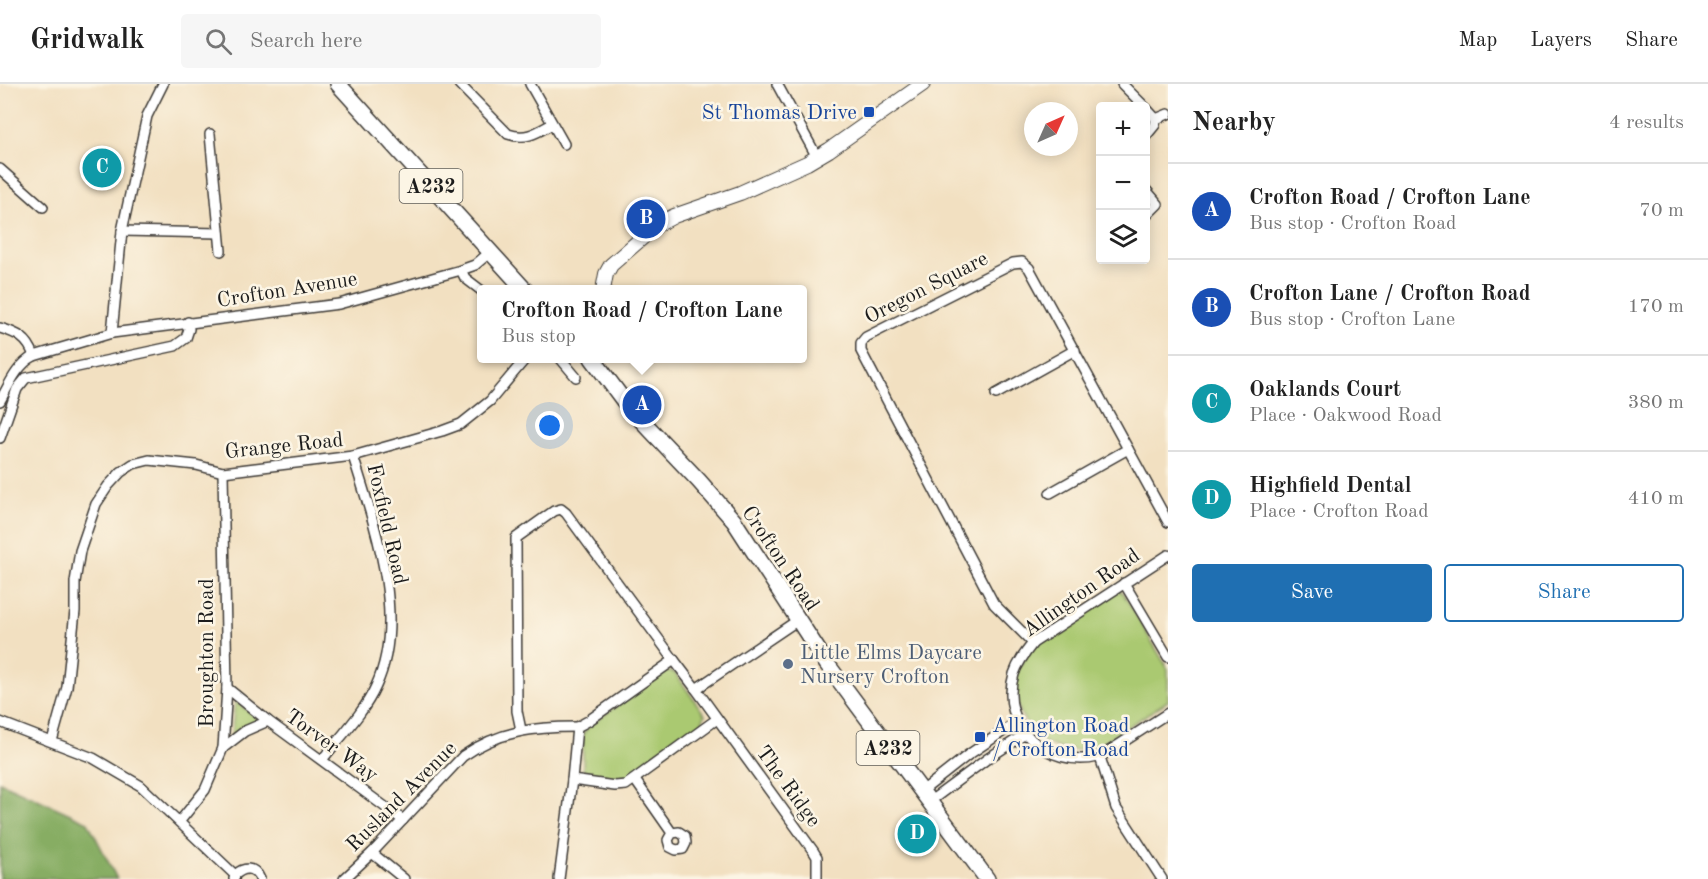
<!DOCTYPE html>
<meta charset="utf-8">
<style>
body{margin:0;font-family:"Old Standard TT",serif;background:#f6f6f6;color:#222}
.controls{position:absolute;right:18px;top:18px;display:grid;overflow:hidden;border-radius:6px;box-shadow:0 3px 15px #0003}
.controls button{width:54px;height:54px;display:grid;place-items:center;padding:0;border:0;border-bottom:2px solid #e0e0e0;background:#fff;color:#222;font:30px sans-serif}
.compass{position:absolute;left:1024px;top:18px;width:54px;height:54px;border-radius:50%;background:#fff;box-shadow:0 3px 15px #0003;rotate:45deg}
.you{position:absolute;left:550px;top:342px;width:21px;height:21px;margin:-15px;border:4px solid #fff;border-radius:50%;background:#1a73e8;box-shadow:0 0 0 9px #1a73e833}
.badge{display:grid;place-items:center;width:39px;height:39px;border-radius:50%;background:#1f6fb2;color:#fff;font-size:20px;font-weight:700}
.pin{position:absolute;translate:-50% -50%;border:3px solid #fff;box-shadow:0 2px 6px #0006}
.popup{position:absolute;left:477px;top:201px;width:330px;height:78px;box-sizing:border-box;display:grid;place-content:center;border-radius:6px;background:#fff;filter:drop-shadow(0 2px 4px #0005);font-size:20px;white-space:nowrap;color:#767676}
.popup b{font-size:22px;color:#222}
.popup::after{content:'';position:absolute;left:50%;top:100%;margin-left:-12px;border:12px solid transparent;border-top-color:#fff}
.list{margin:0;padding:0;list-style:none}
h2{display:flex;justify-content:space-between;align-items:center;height:78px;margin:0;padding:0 24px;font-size:26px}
h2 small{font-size:20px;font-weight:400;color:#767676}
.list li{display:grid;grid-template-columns:39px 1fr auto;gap:18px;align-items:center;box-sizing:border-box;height:96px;padding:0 24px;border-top:2px solid #e0e0e0}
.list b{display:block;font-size:22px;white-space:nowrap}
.list p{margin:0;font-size:20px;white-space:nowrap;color:#767676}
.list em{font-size:20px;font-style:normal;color:#767676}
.actions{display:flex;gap:12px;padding:18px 24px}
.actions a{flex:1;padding:14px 0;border:2px solid #1f6fb2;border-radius:6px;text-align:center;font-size:21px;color:#1f6fb2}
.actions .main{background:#1f6fb2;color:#fff}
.icon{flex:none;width:33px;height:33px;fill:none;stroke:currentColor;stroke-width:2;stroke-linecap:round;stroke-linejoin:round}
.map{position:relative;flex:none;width:1168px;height:795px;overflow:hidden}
header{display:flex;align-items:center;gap:36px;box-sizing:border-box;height:84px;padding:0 30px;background:#fff;border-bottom:2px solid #e0e0e0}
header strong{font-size:28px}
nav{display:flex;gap:33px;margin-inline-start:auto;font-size:21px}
.search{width:420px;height:54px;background:#f6f6f6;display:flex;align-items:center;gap:15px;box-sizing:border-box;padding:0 21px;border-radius:6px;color:#767676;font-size:22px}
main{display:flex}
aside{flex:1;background:#fff}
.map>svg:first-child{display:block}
.green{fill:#aac971;stroke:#637246;stroke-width:1.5}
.forest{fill:#87ad63;stroke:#526440;stroke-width:1.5}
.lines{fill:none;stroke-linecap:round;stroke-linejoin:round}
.street-casing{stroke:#3c3935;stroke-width:12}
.secondary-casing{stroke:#3c3935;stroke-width:16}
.primary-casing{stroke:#3c3935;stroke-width:18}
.street{stroke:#fff;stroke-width:9}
.secondary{stroke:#fff;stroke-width:14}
.primary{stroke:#fff;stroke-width:15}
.transit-dot{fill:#1a4fb4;stroke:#fcf5e5;stroke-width:2}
.service-dot{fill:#5c6f8a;stroke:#fcf5e5;stroke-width:2}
.labels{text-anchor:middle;stroke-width:5;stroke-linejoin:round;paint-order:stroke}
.shield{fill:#fcf5e5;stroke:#5f5d58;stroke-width:1.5}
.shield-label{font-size:20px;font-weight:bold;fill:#1c1c1c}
.transit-label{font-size:21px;fill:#164399;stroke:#fcf5e5;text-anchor:end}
.street-label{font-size:21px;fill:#1c1c1c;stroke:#fcf5e5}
.service-label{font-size:21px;fill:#4e5e75;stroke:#fcf5e5;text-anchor:start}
</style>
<header>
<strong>Gridwalk</strong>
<div class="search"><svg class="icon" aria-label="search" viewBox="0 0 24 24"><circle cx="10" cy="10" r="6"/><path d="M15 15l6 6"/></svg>Search here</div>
<nav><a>Map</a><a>Layers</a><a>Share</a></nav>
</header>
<main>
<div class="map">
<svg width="1168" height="795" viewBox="0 0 1168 795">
<rect width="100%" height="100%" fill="#fcf5e5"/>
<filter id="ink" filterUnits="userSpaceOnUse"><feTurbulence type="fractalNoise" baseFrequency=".0167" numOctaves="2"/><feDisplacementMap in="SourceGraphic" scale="12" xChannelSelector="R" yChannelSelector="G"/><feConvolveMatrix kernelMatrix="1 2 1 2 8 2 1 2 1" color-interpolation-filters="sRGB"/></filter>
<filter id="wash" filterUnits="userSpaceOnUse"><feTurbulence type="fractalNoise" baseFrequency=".008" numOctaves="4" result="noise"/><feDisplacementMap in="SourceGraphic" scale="24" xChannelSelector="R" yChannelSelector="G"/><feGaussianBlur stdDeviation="1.35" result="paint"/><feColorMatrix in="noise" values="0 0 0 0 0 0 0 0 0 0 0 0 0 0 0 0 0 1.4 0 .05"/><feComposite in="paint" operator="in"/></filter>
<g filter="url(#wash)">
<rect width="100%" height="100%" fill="#f2e0c1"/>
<!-- green -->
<g class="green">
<path d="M 1117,506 L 1123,509 L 1168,585 L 1168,617 L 1095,664 L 1075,666 L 1058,664 L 1042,657 L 1030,646 L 1021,630 L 1013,610 L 1014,591 L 1034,560 Z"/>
<path d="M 666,587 L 675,589 L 705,631 L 701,641 L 630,692 L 620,696 L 583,686 L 583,650 L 590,641 Z"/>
<path d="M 235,617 L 260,636 L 244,643 L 231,654 Z"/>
</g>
<!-- forest -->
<path class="forest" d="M 0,698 L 88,738 L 117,795 L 0,795 Z"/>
</g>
<g filter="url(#ink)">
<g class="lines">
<!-- street casing -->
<g class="street-casing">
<g id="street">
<path d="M 459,0 L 508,50 C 526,56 536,49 552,40"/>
<path d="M 530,0 L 564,60"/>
<path d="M 777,0 L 817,73"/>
<path d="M 1122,0 L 1144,22"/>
<path d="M 1146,24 L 1156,35 L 1168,30"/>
<path d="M 210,50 L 221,167"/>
<path d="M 1146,52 L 1155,41 L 1156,35"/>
<path d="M 0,85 L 43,123"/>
<path d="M 1146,106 L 1158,120 L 1146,132"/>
<path d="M 122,147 L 219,149"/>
<path d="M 461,186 L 465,194 L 482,207"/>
<path d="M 0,244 C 17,249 28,254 34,272"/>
<path d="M 112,249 L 122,147 L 147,32 L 163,0"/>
<path d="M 560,274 L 576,293"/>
<path d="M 996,310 L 1075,266"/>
<path d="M 0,317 C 9,301 17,281 34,272 L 112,249 L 339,220 L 461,186 L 475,181 L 490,168"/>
<path d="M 0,354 L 17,305 L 26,294 L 175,262 L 186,254 L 189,245 L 188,238"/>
<path d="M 1050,409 L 1128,365"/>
<path d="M 1168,471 L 1033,559 C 1025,569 1018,578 1014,590 C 998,642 1048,685 1098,673 C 1104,672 1111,665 1117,662 C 1134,651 1151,640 1168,629"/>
<path d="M 1124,499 L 1168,573"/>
<path d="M 1033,559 L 994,520 L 861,267 L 861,259 L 866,253 L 1013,179 L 1022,178 L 1029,184 L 1168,438"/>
<path d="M 227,604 L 268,637 L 403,736"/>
<path d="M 696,605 L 814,768 L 817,773 L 817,795"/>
<path d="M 717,635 L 626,701 L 615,702 L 572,696 L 577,643 L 588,637 L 674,576 L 696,605 L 798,536"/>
<path d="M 0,638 L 93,674 L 141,702 L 235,791"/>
<path d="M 521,646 L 517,627 L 516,454 L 554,427 L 561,425 L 566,429 L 674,576"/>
<path d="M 52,657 L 67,603 L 75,527 L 75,498 L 80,467 L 96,420 L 108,402 L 121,388 L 133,380 L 149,376 L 196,381 L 223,388 L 353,372 L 442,347 L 461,340 L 490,317 L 526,274"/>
<path d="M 223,664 L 245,647 L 268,637"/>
<path d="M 1100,673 L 1116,724 L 1162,795"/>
<path d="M 322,676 C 340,653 364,629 376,602 C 408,533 374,440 353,372"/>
<path d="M 635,696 L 672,749 L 679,748 L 685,752 L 686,759 L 683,765 L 676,766 L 670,763 L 668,756 L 672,749"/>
<path d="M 921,708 L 968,671 L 1017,638"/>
<path d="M 929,718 L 987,675 L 1025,650"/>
<path d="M 180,737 L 205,706 L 223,664 L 227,604 L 223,388"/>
<path d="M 372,769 L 404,795"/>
<path d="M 234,795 L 235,791 C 244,783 255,782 260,795"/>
<path d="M 344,795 L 372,769 L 463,672 C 499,647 534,643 577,643"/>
<path d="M 559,795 L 572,696"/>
</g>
</g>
<!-- secondary casing -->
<g class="secondary-casing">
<path id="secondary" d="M 603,206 L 606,190 L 611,181 L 657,141 L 674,132 L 740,109 L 807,79 L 829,66 L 923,0"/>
</g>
<!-- primary casing -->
<g class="primary-casing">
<g id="primary">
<path d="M 338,0 L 525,206"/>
<path d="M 592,274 L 627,321 L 699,397 L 734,437 L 827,580 L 987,795"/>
</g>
</g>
<!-- street -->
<use href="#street" class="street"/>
<!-- secondary -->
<use href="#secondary" class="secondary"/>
<!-- primary -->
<use href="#primary" class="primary"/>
</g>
</g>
<!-- markers -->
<g class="transit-dot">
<rect x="863" y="22" width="12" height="12" rx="3"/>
<rect x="974" y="647" width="12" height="12" rx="3"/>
</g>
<circle class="service-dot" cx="788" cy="580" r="6"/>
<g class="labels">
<!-- shield labels -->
<g class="shield">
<rect x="399.5" y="85" width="63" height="34" rx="4.5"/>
<rect x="856.5" y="647" width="63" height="34" rx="4.5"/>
</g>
<g class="shield-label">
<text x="431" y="109">A232</text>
<text x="888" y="671">A232</text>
</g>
<!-- transit labels -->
<g class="transit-label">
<text x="857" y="35">St Thomas Drive</text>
<text x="992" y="648" text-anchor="start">Allington Road<tspan x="992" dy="24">/ Crofton Road</tspan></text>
</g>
<!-- street labels -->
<g class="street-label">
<text transform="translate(926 203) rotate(-27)" y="7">Oregon Square</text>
<text transform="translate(287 205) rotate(-9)" y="7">Crofton Avenue</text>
<text transform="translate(284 361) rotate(-6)" y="7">Grange Road</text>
<text transform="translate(388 440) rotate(77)" y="7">Foxfield Road</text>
<text transform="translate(781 474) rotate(56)" y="7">Crofton Road</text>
<text transform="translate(1081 508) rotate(-35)" y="7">Allington Road</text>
<text transform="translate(206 569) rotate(-90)" y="7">Broughton Road</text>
<text transform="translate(332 661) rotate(36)" y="7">Torver Way</text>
<text transform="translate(789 702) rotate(54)" y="7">The Ridge</text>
<text transform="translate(401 712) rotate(-45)" y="7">Rusland Avenue</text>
</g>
<!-- service labels -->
<g class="service-label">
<text x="800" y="575">Little Elms Daycare<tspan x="800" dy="24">Nursery Crofton</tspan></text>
</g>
</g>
</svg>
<div class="controls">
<button>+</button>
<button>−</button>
<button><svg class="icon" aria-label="layers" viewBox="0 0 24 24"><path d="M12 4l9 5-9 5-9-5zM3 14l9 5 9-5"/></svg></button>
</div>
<svg class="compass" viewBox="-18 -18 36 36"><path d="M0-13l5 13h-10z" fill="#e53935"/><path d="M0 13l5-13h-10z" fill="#767676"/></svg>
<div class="you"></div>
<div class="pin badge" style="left:642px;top:321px;background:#1a4fb4">A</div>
<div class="popup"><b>Crofton Road / Crofton Lane</b>Bus stop</div>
<div class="pin badge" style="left:646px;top:135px;background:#1a4fb4">B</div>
<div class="pin badge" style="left:102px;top:84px;background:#0f9aa8">C</div>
<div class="pin badge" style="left:917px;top:750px;background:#0f9aa8">D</div>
</div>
<aside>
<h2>Nearby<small>4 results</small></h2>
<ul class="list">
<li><span class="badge" style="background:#1a4fb4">A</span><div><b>Crofton Road / Crofton Lane</b><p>Bus stop · Crofton Road</p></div><em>70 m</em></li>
<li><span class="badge" style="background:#1a4fb4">B</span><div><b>Crofton Lane / Crofton Road</b><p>Bus stop · Crofton Lane</p></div><em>170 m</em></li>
<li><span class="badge" style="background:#0f9aa8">C</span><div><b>Oaklands Court</b><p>Place · Oakwood Road</p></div><em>380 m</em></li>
<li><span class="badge" style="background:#0f9aa8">D</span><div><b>Highfield Dental</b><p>Place · Crofton Road</p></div><em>410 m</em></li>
</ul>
<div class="actions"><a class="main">Save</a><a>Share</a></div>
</aside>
</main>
